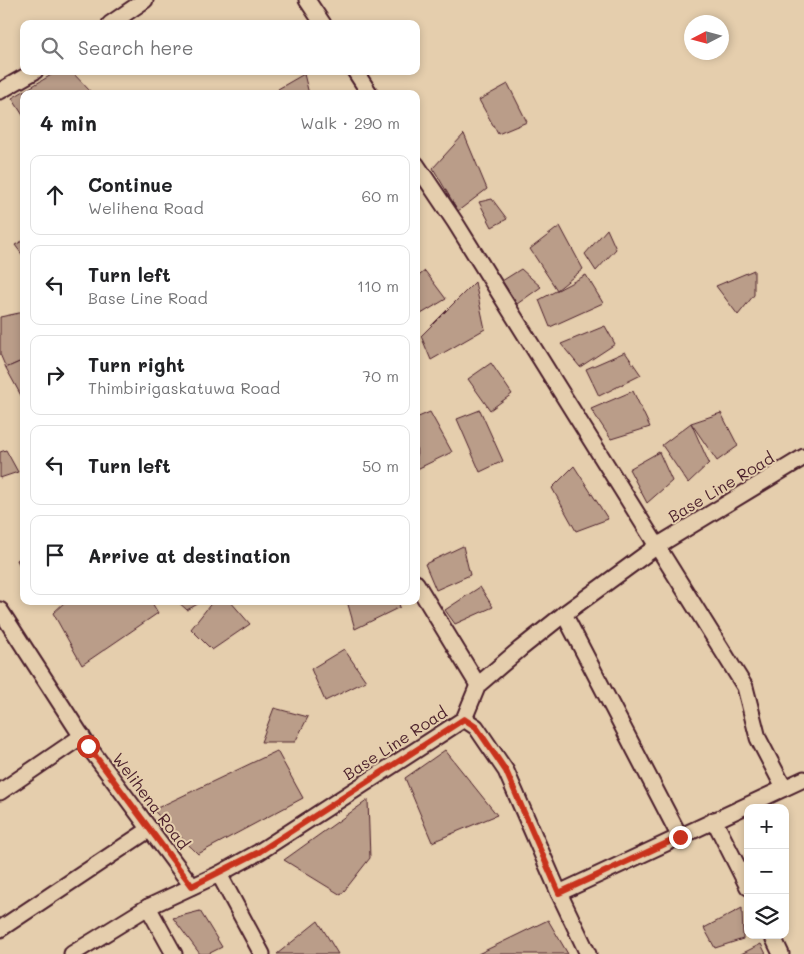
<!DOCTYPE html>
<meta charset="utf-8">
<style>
body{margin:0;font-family:Mali,sans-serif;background:#f6f6f6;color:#202124}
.controls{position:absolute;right:15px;bottom:15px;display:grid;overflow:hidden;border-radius:10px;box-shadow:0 2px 8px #0003}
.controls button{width:45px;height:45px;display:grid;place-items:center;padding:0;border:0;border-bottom:1px solid #e0e0e0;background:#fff;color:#202124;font:25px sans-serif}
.compass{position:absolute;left:684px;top:15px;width:45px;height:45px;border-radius:50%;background:#fff;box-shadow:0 2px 8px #0003;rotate:264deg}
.stop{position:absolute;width:15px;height:15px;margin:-11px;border:4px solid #c8321e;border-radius:50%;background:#fff}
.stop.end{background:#c8321e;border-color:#fff;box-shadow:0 1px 5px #0008}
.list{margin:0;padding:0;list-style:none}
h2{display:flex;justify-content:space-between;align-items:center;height:65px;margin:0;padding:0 20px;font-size:21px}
h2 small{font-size:16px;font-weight:400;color:#757577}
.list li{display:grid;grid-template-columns:32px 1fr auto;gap:15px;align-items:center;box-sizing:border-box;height:80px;margin:0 10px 10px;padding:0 10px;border:1px solid #e0e0e0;border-radius:10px}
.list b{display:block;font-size:19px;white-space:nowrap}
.list p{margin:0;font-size:16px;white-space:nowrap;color:#757577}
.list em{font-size:16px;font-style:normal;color:#757577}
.icon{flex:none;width:28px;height:28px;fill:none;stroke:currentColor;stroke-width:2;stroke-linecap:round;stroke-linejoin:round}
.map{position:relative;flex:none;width:804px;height:954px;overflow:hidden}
.search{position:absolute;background:#fff;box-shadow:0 2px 8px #0003;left:20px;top:20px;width:400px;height:55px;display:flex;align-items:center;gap:12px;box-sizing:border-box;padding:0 18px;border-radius:10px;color:#757577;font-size:19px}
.panel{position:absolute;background:#fff;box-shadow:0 2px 8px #0003;left:20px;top:90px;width:400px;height:515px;border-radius:10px}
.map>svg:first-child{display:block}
.building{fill:#ba9d89;stroke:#4a1f2b}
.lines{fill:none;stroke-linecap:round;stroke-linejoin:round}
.street-casing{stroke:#4a1f2b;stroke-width:19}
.street{stroke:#e5cead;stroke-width:15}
.route{stroke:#c8321e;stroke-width:6}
.labels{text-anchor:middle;stroke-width:4;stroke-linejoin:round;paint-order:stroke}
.street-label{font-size:16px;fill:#4a1f2b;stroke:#e5cead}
</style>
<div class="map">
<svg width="804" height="954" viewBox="0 0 804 954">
<rect width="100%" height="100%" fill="#e5cead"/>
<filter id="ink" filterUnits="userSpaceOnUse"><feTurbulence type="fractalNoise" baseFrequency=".02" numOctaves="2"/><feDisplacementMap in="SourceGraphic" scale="10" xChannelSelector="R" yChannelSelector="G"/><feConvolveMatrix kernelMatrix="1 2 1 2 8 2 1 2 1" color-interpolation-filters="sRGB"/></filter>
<g filter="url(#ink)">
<!-- building -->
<g class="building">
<path d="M 58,71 L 71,71 L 91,92 L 89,94 L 24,94 L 24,117 L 12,98 Z"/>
<path d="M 304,74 L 309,94 L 280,94 L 278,89 Z"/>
<path d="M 508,84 L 527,122 L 498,134 L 479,100 Z"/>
<path d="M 464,134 L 487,189 L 458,211 L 433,168 Z"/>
<path d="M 492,199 L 507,219 L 492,227 L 479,202 Z"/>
<path d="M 560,226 L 583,269 L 557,290 L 530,249 Z"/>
<path d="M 607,229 L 616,249 L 596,271 L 585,254 Z"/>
<path d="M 24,240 L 24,257 L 15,245 Z"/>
<path d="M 521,269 L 541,287 L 517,304 L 502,281 Z"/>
<path d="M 754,270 L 754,295 L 738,315 L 716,286 Z"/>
<path d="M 425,271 L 446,299 L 416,317 L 416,278 Z"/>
<path d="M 586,275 L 603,303 L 550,327 L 539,300 Z"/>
<path d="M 475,282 L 485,329 L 431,360 L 421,336 Z"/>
<path d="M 24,312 L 24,360 L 6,368 L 0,354 L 0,317 Z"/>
<path d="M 605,326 L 615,344 L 580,367 L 561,344 Z"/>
<path d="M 625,352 L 641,375 L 599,396 L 586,369 Z"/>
<path d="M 24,360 L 24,401 L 6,368 Z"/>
<path d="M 491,363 L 512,394 L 490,410 L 468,379 Z"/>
<path d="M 633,391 L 650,427 L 611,439 L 591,409 Z"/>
<path d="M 480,410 L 503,461 L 480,472 L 457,419 Z"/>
<path d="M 430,412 L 452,452 L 417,469 L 416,418 Z"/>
<path d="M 721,413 L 738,446 L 717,461 L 691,423 Z"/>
<path d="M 691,423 L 709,463 L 688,483 L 662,445 Z"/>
<path d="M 6,450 L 18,472 L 0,478 L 0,452 Z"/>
<path d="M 659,452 L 672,481 L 647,503 L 629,469 Z"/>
<path d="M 574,466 L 608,519 L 576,531 L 552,488 Z"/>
<path d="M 463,546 L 470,575 L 436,590 L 425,564 Z"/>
<path d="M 24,556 L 24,574 L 17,560 Z"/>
<path d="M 480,587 L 493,607 L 455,624 L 445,610 Z"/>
<path d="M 66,601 L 151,601 L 158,613 L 82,665 L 53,613 Z"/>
<path d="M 177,601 L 203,601 L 187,610 Z"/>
<path d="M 213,601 L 230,601 L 250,624 L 212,650 L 191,629 Z"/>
<path d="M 347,601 L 398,601 L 400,607 L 355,629 Z"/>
<path d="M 344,649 L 366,681 L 325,701 L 311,669 Z"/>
<path d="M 274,708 L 308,717 L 295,742 L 261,742 Z"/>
<path d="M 445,750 L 497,815 L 432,842 L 405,778 Z"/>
<path d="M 277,751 L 303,798 L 198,854 L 153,810 Z"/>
<path d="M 368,800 L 370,858 L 341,895 L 284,860 Z"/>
<path d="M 742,908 L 743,939 L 715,948 L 704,928 Z"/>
<path d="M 200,911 L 222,947 L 208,954 L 200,954 L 173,918 Z"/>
<path d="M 548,920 L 568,954 L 478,954 Z"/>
<path d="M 318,921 L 338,954 L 277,954 Z"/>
<path d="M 761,944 L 766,954 L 741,954 Z"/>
</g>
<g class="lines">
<!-- street casing -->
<g class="street-casing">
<g id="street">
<path d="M 307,0 L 323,24"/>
<path d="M 110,24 L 145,0"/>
<path d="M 355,71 L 370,94"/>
<path d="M 0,91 L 35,71"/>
<path d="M 416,164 L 455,222 L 745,687 L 758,738 L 784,788"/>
<path d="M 416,583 L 478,685"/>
<path d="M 0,610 L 88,746 L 192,886"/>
<path d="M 564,614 L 680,837"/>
<path d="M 464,719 L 476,727 L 506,771 L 559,893 L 588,954"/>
<path d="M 0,792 L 82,736"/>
<path d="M 714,820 L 748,887"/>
<path d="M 219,874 L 262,954"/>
<path d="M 559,893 L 804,779"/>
<path d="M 148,907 L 174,954"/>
<path d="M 0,929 L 150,829"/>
<path d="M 772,935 L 781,954"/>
<path d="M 72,954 L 148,907 L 219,874 L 259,852 L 464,719 L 478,685 L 520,649 L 564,614 L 657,546 L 804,457"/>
</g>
</g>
<!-- street -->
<use href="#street" class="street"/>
</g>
</g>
<g class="lines" filter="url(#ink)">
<!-- route -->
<path class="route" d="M 88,746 L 192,886 L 259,852 L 464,719 L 476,727 L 506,771 L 559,893 L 680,837"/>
</g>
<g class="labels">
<!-- street labels -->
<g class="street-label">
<text transform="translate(721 487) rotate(-31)" y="6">Base Line Road</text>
<text transform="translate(395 743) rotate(-33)" y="6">Base Line Road</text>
<text transform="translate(151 801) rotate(53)" y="6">Welihena Road</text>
</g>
</g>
</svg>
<div class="controls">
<button>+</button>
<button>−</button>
<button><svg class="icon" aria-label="layers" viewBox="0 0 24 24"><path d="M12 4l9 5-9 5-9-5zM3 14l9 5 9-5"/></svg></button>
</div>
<svg class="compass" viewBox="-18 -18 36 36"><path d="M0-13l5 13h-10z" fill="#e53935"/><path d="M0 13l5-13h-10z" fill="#757577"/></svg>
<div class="stop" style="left:88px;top:746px"></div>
<div class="stop end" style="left:680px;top:837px"></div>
<div class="search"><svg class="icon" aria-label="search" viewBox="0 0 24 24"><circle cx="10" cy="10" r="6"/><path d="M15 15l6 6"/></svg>Search here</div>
<section class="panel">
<h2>4 min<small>Walk · 290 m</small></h2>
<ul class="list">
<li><svg class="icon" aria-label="ahead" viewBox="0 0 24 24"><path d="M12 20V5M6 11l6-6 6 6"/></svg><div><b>Continue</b><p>Welihena Road</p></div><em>60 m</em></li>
<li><svg class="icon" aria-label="left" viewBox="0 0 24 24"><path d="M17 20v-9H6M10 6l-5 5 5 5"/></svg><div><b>Turn left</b><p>Base Line Road</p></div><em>110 m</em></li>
<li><svg class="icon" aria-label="right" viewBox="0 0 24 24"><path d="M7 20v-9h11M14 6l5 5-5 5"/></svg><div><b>Turn right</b><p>Thimbirigaskatuwa Road</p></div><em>70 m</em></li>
<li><svg class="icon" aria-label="left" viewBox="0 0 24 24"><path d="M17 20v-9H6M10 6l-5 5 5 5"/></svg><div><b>Turn left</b></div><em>50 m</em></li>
<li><svg class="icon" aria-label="arrive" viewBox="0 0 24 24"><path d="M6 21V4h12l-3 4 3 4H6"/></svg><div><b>Arrive at destination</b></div></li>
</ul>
</section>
</div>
